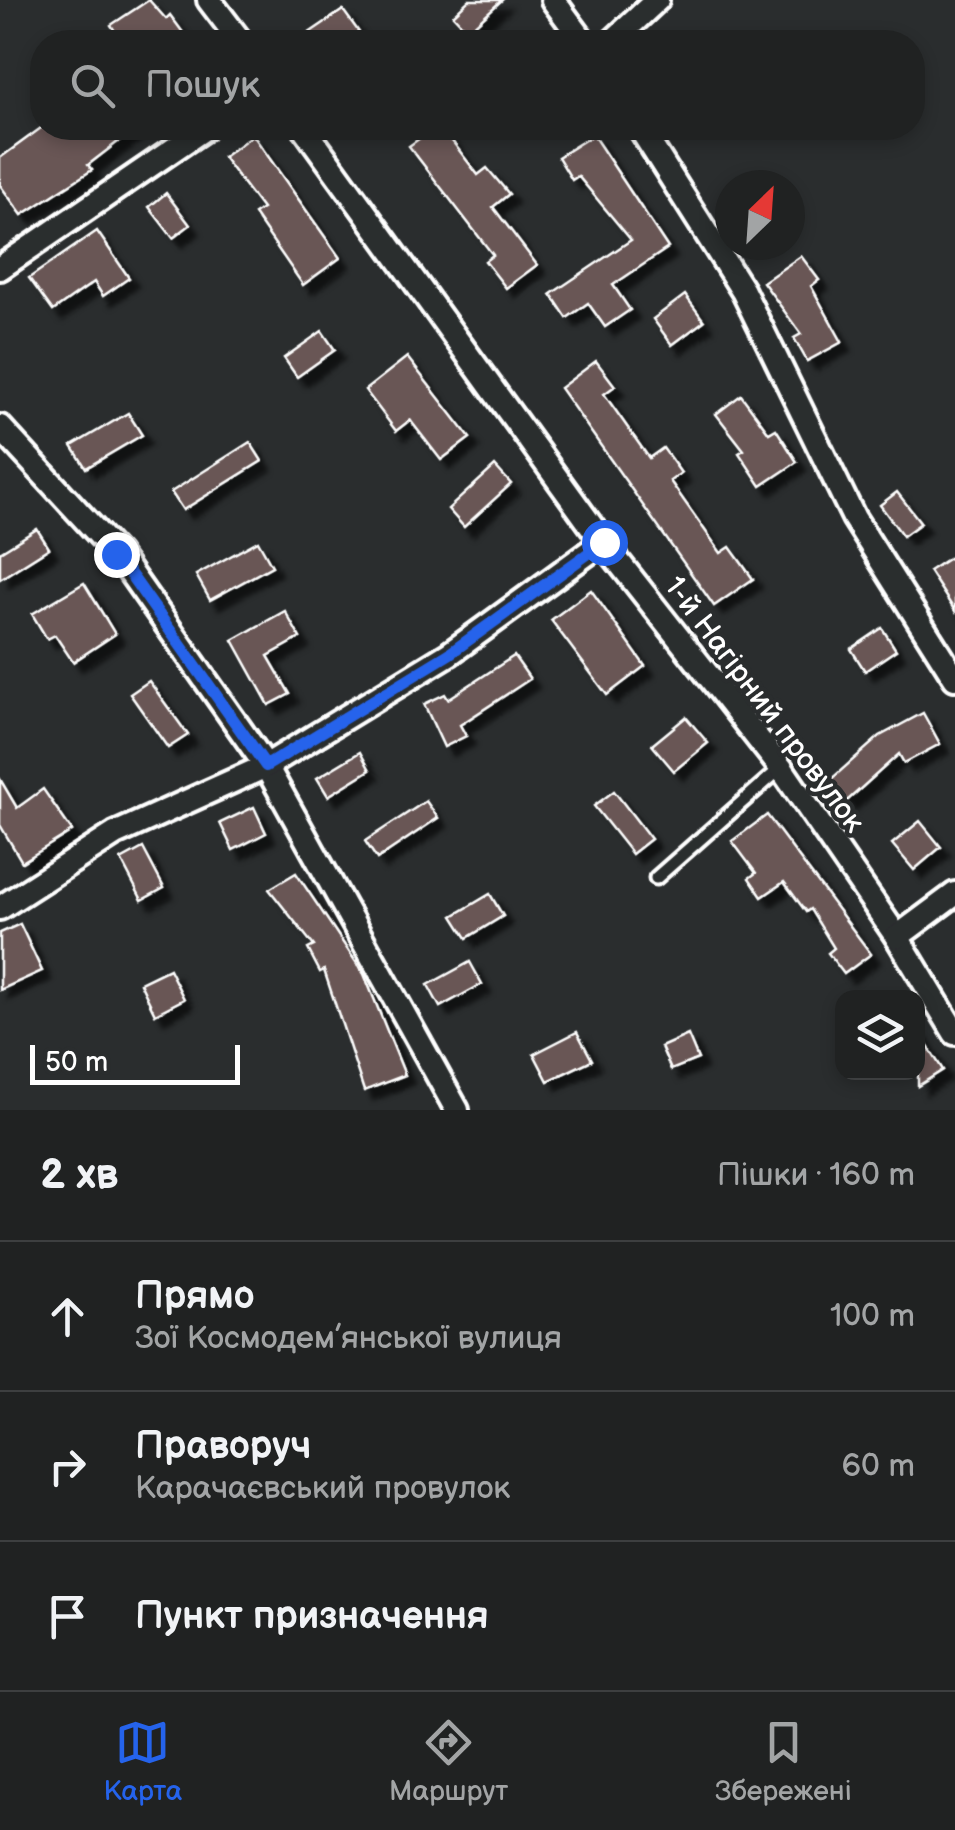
<!DOCTYPE html>
<html lang="uk">
<meta charset="utf-8">
<style>
body{margin:0;font-family:"Balsamiq Sans",sans-serif;background:#2d2f2f;color:#f1f3f6}
.controls{position:absolute;right:30px;bottom:30px;display:grid;overflow:hidden;border-radius:20px;box-shadow:0 5px 15px #0003}
.controls button{width:90px;height:90px;display:grid;place-items:center;padding:0;border:0;border-bottom:2px solid #3d3f40;background:#202222;color:#f1f3f6;font:50px sans-serif}
.compass{position:absolute;left:715px;top:170px;width:90px;height:90px;border-radius:50%;background:#202222;box-shadow:0 5px 15px #0003;rotate:25deg}
.scale{position:absolute;left:30px;bottom:25px;width:210px;box-sizing:border-box;padding-left:10px;border:5px solid #fff;border-top:0;font-size:28px;line-height:35px;white-space:nowrap;color:#fff;-webkit-text-stroke:8px #2a2d2e;paint-order:stroke}
.stop{position:absolute;width:30px;height:30px;margin:-22px;border:8px solid #2563eb;border-radius:50%;background:#fff}
.stop.end{background:#2563eb;border-color:#fff;box-shadow:0 2px 10px #0008}
.list{margin:0;padding:0;list-style:none}
h2{display:flex;justify-content:space-between;align-items:center;height:130px;margin:0;padding:0 40px;font-size:42px}
h2 small{font-size:32px;font-weight:400;color:#a2a4a5}
.list li{display:grid;grid-template-columns:65px 1fr auto;gap:30px;align-items:center;box-sizing:border-box;height:150px;padding:0 40px;border-top:2px solid #3d3f40}
.list b{display:block;font-size:38px;white-space:nowrap}
.list p{margin:0;font-size:32px;white-space:nowrap;color:#a2a4a5}
.list em{font-size:32px;font-style:normal;color:#a2a4a5}
.icon{flex:none;width:55px;height:55px;fill:none;stroke:currentColor;stroke-width:2;stroke-linecap:round;stroke-linejoin:round}
.map{position:relative;flex:none;width:955px;height:1110px;overflow:hidden}
.search{position:absolute;background:#202222;box-shadow:0 5px 15px #0003;left:30px;right:30px;top:30px;height:110px;display:flex;align-items:center;gap:25px;box-sizing:border-box;padding:0 35px;border-radius:40px;color:#a2a4a5;font-size:38px}
.sheet{height:580px;background:#202222}
nav{display:flex;justify-content:space-around;align-items:center;box-sizing:border-box;height:140px;border-top:2px solid #3d3f40;background:#202222;font-size:28px;color:#a2a4a5}
nav a{display:grid;justify-items:center;gap:5px}
nav .on{color:#2563eb}
.map>svg:first-child{display:block}
.building{fill:#695755;stroke:#fff;stroke-width:2.5;filter:url(#shadow)}
.lines{fill:none;stroke-linecap:round;stroke-linejoin:round}
.lane-casing{stroke:#fff;stroke-width:19}
.street-casing{stroke:#fff;stroke-width:30}
.lane{stroke:#2a2d2e;stroke-width:11}
.street{stroke:#2a2d2e;stroke-width:22}
.route{stroke:#2563eb;stroke-width:12}
.labels{text-anchor:middle;stroke-width:9;stroke-linejoin:round;paint-order:stroke}
.street-label{font-size:30px;fill:#fff;stroke:#2a2d2e}
</style>
<div class="map">
<svg width="955" height="1110" viewBox="0 0 955 1110">
<defs>
<filter id="shadow"><feDropShadow dx="9" dy="9" stdDeviation="2.5" flood-color="#0009"/></filter>
</defs>
<rect width="100%" height="100%" fill="#2a2d2e"/>
<filter id="ink" filterUnits="userSpaceOnUse"><feTurbulence type="fractalNoise" baseFrequency=".01" numOctaves="2"/><feDisplacementMap in="SourceGraphic" scale="20" xChannelSelector="R" yChannelSelector="G"/><feConvolveMatrix kernelMatrix="1 2 1 2 8 2 1 2 1" color-interpolation-filters="sRGB"/></filter>
<g filter="url(#ink)">
<!-- building -->
<g class="building">
<path d="M 149,0 L 166,19 L 170,15 L 190,42 L 122,42 L 111,25 Z"/>
<path d="M 469,0 L 502,0 L 468,31 L 453,15 Z"/>
<path d="M 343,10 L 366,42 L 296,42 Z"/>
<path d="M 41,128 L 136,128 L 88,165 L 92,170 L 22,215 L 0,185 L 0,158 Z"/>
<path d="M 434,128 L 442,128 L 478,175 L 487,168 L 509,194 L 493,207 L 537,265 L 506,288 L 485,261 L 493,255 L 409,146 Z"/>
<path d="M 253,135 L 340,258 L 303,285 L 254,214 L 262,209 L 223,157 Z"/>
<path d="M 593,135 L 668,248 L 613,285 L 630,310 L 605,327 L 588,303 L 567,318 L 551,294 L 631,240 L 578,176 L 572,180 L 558,157 Z"/>
<path d="M 166,193 L 190,225 L 173,238 L 149,207 Z"/>
<path d="M 97,231 L 129,278 L 103,296 L 94,282 L 53,311 L 29,278 Z"/>
<path d="M 801,256 L 819,280 L 811,286 L 842,342 L 807,361 L 794,338 L 801,334 L 763,282 Z"/>
<path d="M 685,295 L 704,321 L 672,345 L 653,319 Z"/>
<path d="M 322,331 L 335,350 L 297,377 L 284,358 Z"/>
<path d="M 407,357 L 470,438 L 441,460 L 410,420 L 396,431 L 365,390 Z"/>
<path d="M 596,361 L 615,386 L 604,394 L 649,458 L 663,448 L 681,473 L 670,481 L 721,553 L 730,547 L 753,579 L 714,606 L 560,388 Z"/>
<path d="M 741,395 L 769,433 L 776,429 L 797,462 L 761,486 L 739,453 L 744,450 L 716,414 Z"/>
<path d="M 128,413 L 142,435 L 86,468 L 72,446 Z"/>
<path d="M 250,442 L 262,461 L 183,510 L 171,492 Z"/>
<path d="M 495,466 L 511,484 L 464,527 L 448,509 Z"/>
<path d="M 897,492 L 921,523 L 903,536 L 880,505 Z"/>
<path d="M 37,529 L 49,548 L 0,579 L 0,552 Z"/>
<path d="M 258,541 L 272,566 L 210,600 L 196,575 Z"/>
<path d="M 955,554 L 955,611 L 929,571 Z"/>
<path d="M 84,583 L 115,634 L 73,662 L 55,635 L 47,639 L 32,614 Z"/>
<path d="M 591,590 L 645,666 L 607,695 L 551,620 Z"/>
<path d="M 285,611 L 300,638 L 268,656 L 290,694 L 269,705 L 233,640 Z"/>
<path d="M 882,628 L 896,650 L 865,671 L 851,649 Z"/>
<path d="M 514,656 L 530,679 L 460,725 L 466,736 L 444,747 L 424,704 L 445,694 L 448,699 Z"/>
<path d="M 149,681 L 188,735 L 168,748 L 130,694 Z"/>
<path d="M 923,713 L 940,744 L 904,763 L 899,754 L 847,801 L 829,781 L 880,736 Z"/>
<path d="M 686,717 L 708,743 L 674,771 L 652,745 Z"/>
<path d="M 360,752 L 370,770 L 328,796 L 317,778 Z"/>
<path d="M 0,779 L 17,808 L 43,789 L 72,831 L 22,862 L 0,825 Z"/>
<path d="M 614,791 L 651,839 L 632,854 L 594,806 Z"/>
<path d="M 426,801 L 438,818 L 377,859 L 365,841 Z"/>
<path d="M 254,807 L 266,833 L 233,850 L 220,823 Z"/>
<path d="M 767,815 L 871,954 L 844,974 L 828,953 L 834,948 L 810,909 L 806,912 L 784,882 L 762,897 L 749,878 L 756,873 L 732,841 Z"/>
<path d="M 920,821 L 941,847 L 914,870 L 892,844 Z"/>
<path d="M 143,848 L 164,888 L 142,900 L 121,860 Z"/>
<path d="M 296,873 L 364,974 L 405,1075 L 364,1091 L 324,970 L 320,972 L 308,949 L 314,946 L 269,889 Z"/>
<path d="M 490,894 L 503,916 L 467,938 L 453,916 Z"/>
<path d="M 20,924 L 42,971 L 0,990 L 0,933 Z"/>
<path d="M 470,962 L 482,984 L 440,1007 L 428,985 Z"/>
<path d="M 169,969 L 184,999 L 155,1014 L 140,983 Z"/>
<path d="M 918,1031 L 943,1070 L 918,1086 Z"/>
<path d="M 577,1032 L 592,1060 L 548,1081 L 534,1054 Z"/>
<path d="M 688,1035 L 698,1059 L 671,1070 L 661,1047 Z"/>
</g>
<g class="lines">
<!-- lane casing -->
<g class="lane-casing">
<path id="lane" d="M 656,878 L 781,768"/>
</g>
<!-- street casing -->
<g class="street-casing">
<g id="street">
<path d="M 209,0 L 241,42"/>
<path d="M 553,0 L 584,42"/>
<path d="M 612,42 L 657,0"/>
<path d="M 304,128 L 603,542 L 781,768 L 897,937 L 955,1033"/>
<path d="M 640,128 L 743,291 L 854,518 L 955,678"/>
<path d="M 0,268 L 205,128"/>
<path d="M 0,427 L 117,554 L 266,766 L 457,1110"/>
<path d="M 0,908 L 115,834 L 266,766 L 449,654 L 603,542"/>
<path d="M 897,937 L 955,894"/>
</g>
</g>
<!-- lane -->
<use href="#lane" class="lane"/>
<!-- street -->
<use href="#street" class="street"/>
</g>
</g>
<g class="lines" filter="url(#ink)">
<!-- route -->
<path class="route" d="M 116,554 L 266,766 L 449,654 L 604,542"/>
</g>
<g class="labels">
<!-- street labels -->
<g class="street-label">
<text transform="translate(765 704) rotate(53)" y="10">1-й Нагірний провулок</text>
</g>
</g>
</svg>
<div class="controls">
<button><svg class="icon" aria-label="layers" viewBox="0 0 24 24"><path d="M12 4l9 5-9 5-9-5zM3 14l9 5 9-5"/></svg></button>
</div>
<svg class="compass" viewBox="-18 -18 36 36"><path d="M0-13l5 13h-10z" fill="#e53935"/><path d="M0 13l5-13h-10z" fill="#a2a4a5"/></svg>
<div class="scale">50 m</div>
<div class="stop" style="left:604px;top:542px"></div>
<div class="stop end" style="left:116px;top:554px"></div>
<div class="search"><svg class="icon" aria-label="search" viewBox="0 0 24 24"><circle cx="10" cy="10" r="6"/><path d="M15 15l6 6"/></svg>Пошук</div>
</div>
<section class="sheet">
<h2>2 хв<small>Пішки · 160 m</small></h2>
<ul class="list">
<li><svg class="icon" aria-label="ahead" viewBox="0 0 24 24"><path d="M12 20V5M6 11l6-6 6 6"/></svg><div><b>Прямо</b><p>Зої Космодем’янської вулиця</p></div><em>100 m</em></li>
<li><svg class="icon" aria-label="right" viewBox="0 0 24 24"><path d="M7 20v-9h11M14 6l5 5-5 5"/></svg><div><b>Праворуч</b><p>Карачаєвський провулок</p></div><em>60 m</em></li>
<li><svg class="icon" aria-label="arrive" viewBox="0 0 24 24"><path d="M6 21V4h12l-3 4 3 4H6"/></svg><div><b>Пункт призначення</b></div></li>
</ul>
</section>
<nav>
<a class="on"><svg class="icon" aria-label="map" viewBox="0 0 24 24"><path d="M3 6l6-2 6 2 6-2v14l-6 2-6-2-6 2zM9 4v14M15 6v14"/></svg>Карта</a>
<a><svg class="icon" aria-label="directions" viewBox="0 0 24 24"><path d="M12 3l9 9-9 9-9-9zM9 14v-3h6M13 9l2 2-2 2"/></svg>Маршрут</a>
<a><svg class="icon" aria-label="saved" viewBox="0 0 24 24"><path d="M7 4h10v16l-5-4-5 4z"/></svg>Збережені</a>
</nav>
